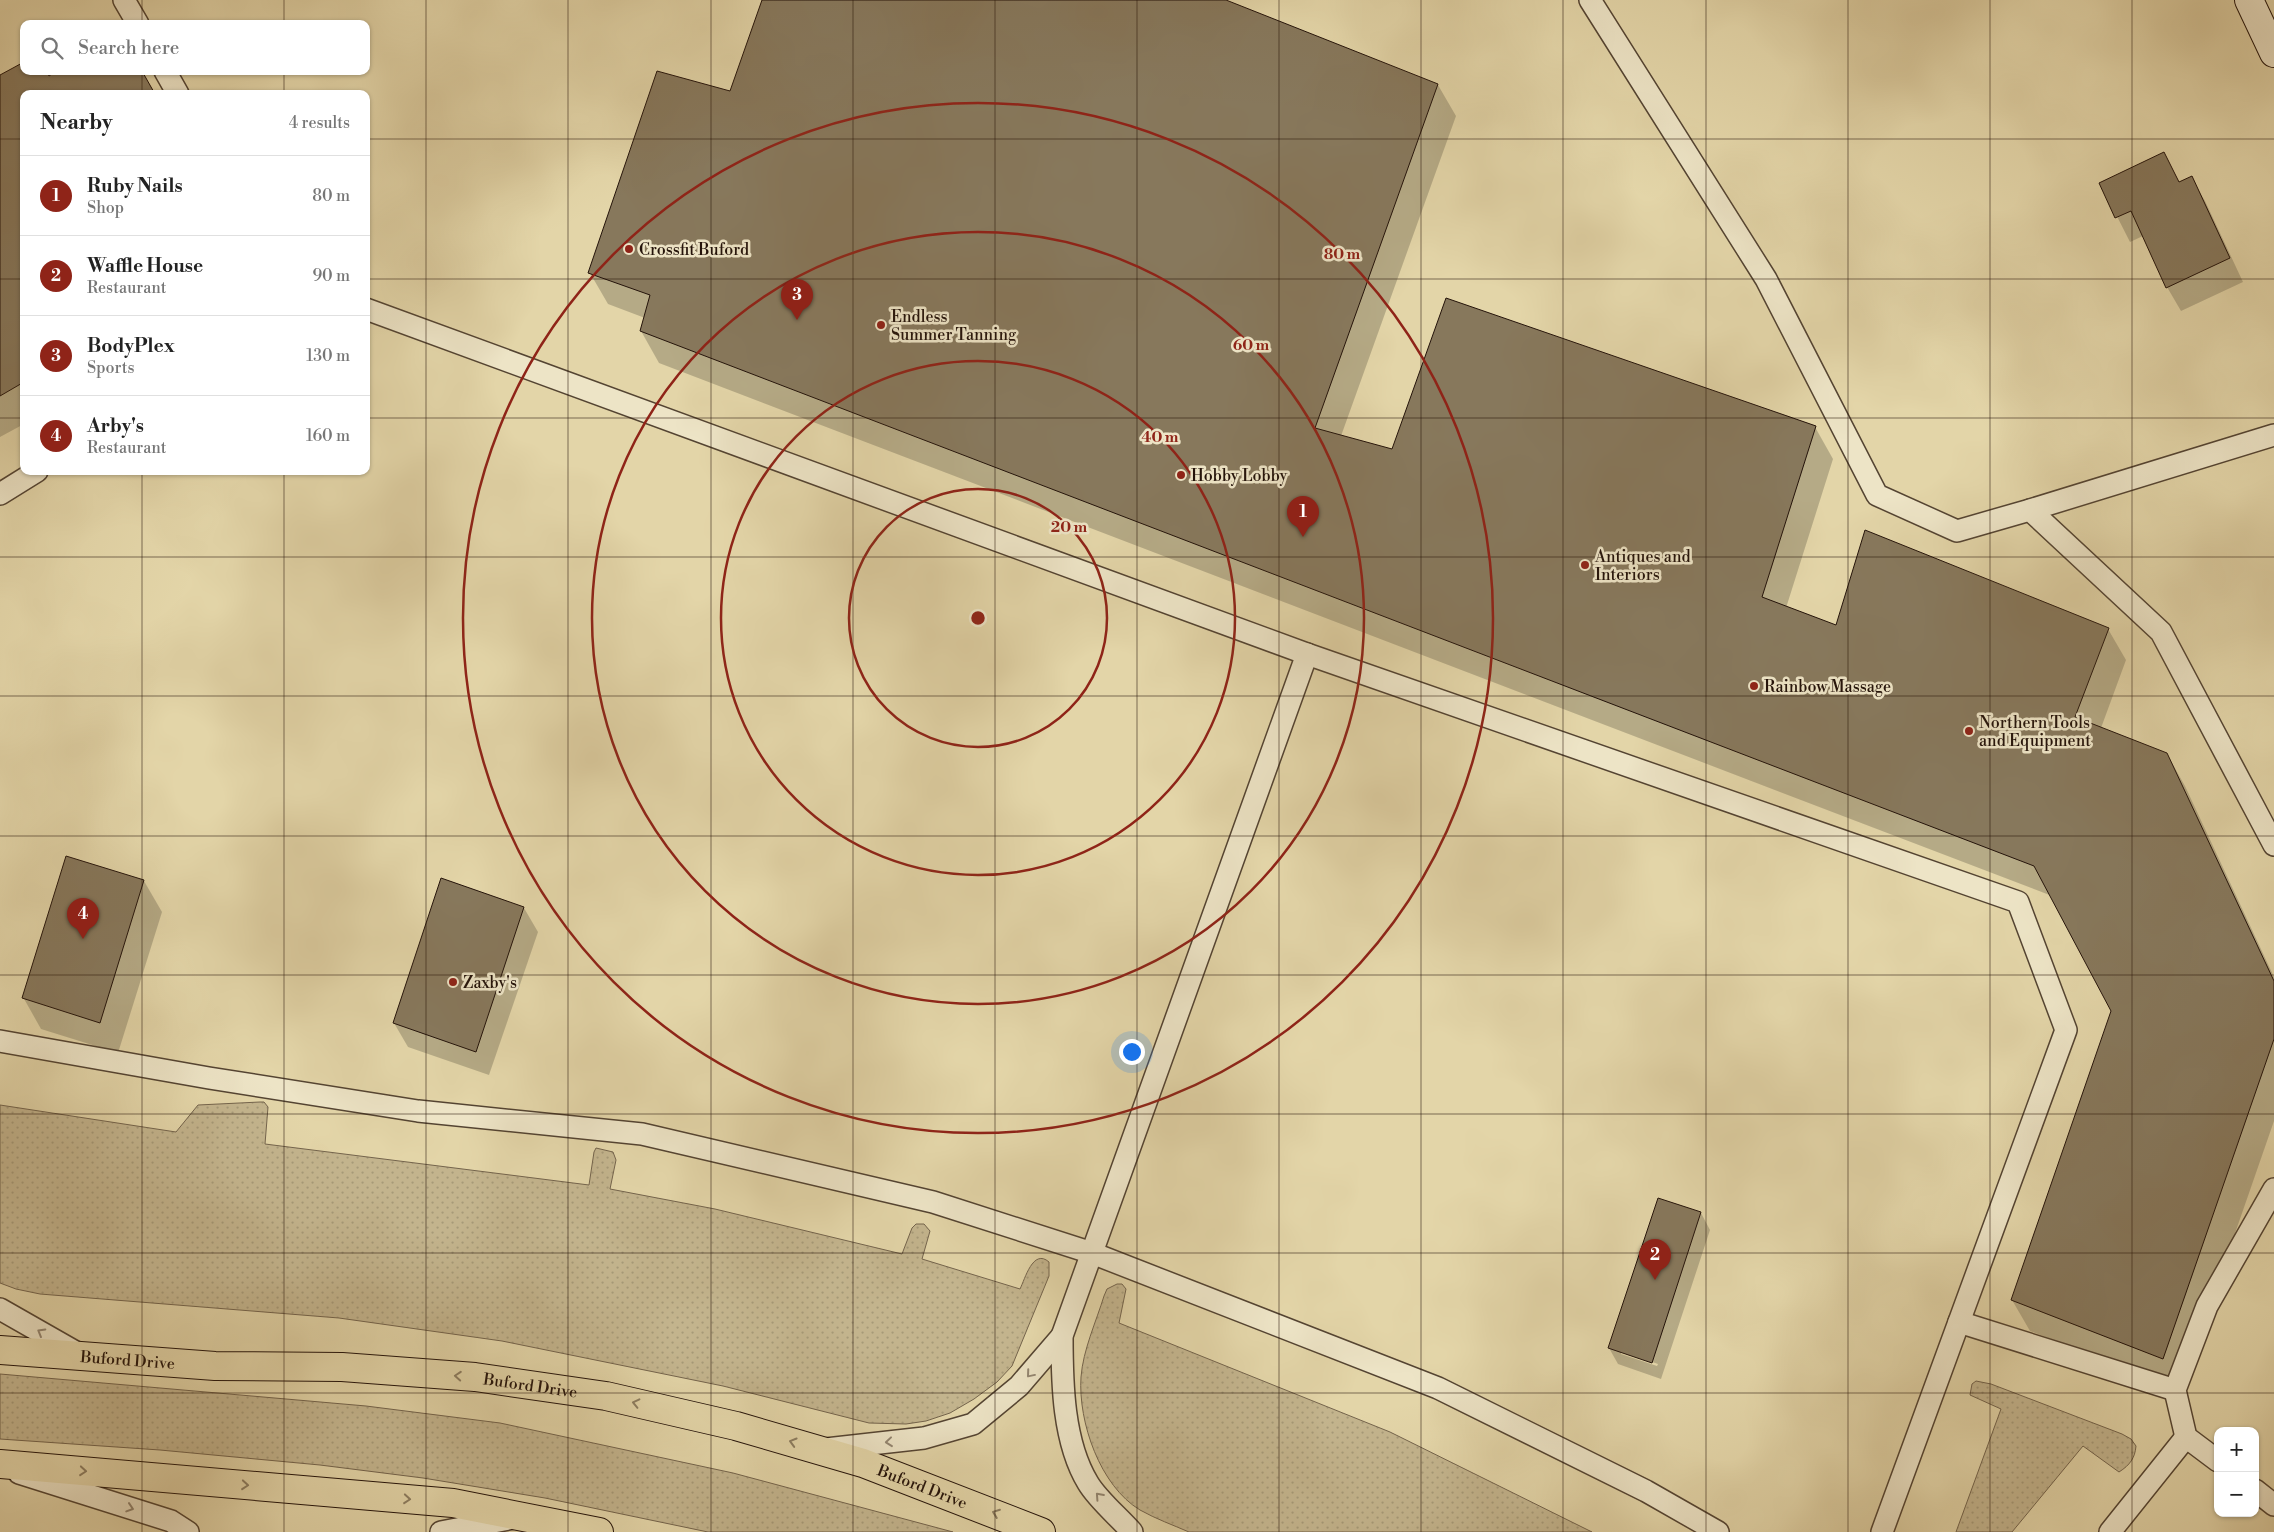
<!DOCTYPE html>
<meta charset="utf-8">
<style>
body{margin:0;font-family:"Libre Bodoni",serif;background:#f2f2f2;color:#222}
.controls{position:absolute;right:15px;bottom:15px;display:grid;overflow:hidden;border-radius:10px;box-shadow:0 1px 4px #0004}
.controls button{width:45px;height:45px;display:grid;place-items:center;padding:0;border:0;border-bottom:1px solid #e0e0e0;background:#fff;color:#222;font:25px sans-serif}
.you{position:absolute;left:1131px;top:1051px;width:18px;height:18px;margin:-12px;border:4px solid #fff;border-radius:50%;background:#1a73e8;box-shadow:0 0 0 8px #1a73e833}
.badge{display:grid;place-items:center;width:32px;height:32px;border-radius:50%;background:#8f2418;color:#fff;font-size:16px;font-weight:700}
.pin{position:absolute;translate:-50% -41px;filter:drop-shadow(0 1px 2px #0008)}
.pin::after{content:'';position:absolute;top:26px;width:18px;height:15px;background:inherit;clip-path:polygon(0 0,100% 0,50% 100%)}
.list{margin:0;padding:0;list-style:none}
h2{display:flex;justify-content:space-between;align-items:center;height:65px;margin:0;padding:0 20px;font-size:21px}
h2 small{font-size:16px;font-weight:400;color:#767676}
.list li{display:grid;grid-template-columns:32px 1fr auto;gap:15px;align-items:center;box-sizing:border-box;height:80px;padding:0 20px;border-top:1px solid #e0e0e0}
.list b{display:block;font-size:19px;white-space:nowrap}
.list p{margin:0;font-size:16px;white-space:nowrap;color:#767676}
.list em{font-size:16px;font-style:normal;color:#767676}
.icon{flex:none;width:28px;height:28px;fill:none;stroke:currentColor;stroke-width:2;stroke-linecap:round;stroke-linejoin:round}
.map{position:relative;flex:none;width:2274px;height:1532px;overflow:hidden}
.search{position:absolute;background:#fff;box-shadow:0 1px 4px #0004;left:20px;top:20px;width:350px;height:55px;display:flex;align-items:center;gap:12px;box-sizing:border-box;padding:0 18px;border-radius:10px;color:#767676;font-size:19px}
.panel{position:absolute;background:#fff;box-shadow:0 1px 4px #0004;left:20px;top:90px;width:350px;height:385px;border-radius:10px}
.map>svg:first-child{display:block}
.grass{fill:url(#grass-dots);stroke:#74644c}
.shadow{fill:#0003;fill-rule:evenodd}
.building{fill:#87785c;stroke:#24130a}
.lines{fill:none;stroke-linecap:round;stroke-linejoin:round}
.lane-casing{stroke:#544432;stroke-width:24}
.secondary-casing{stroke:#24130a;stroke-width:30}
.highway-casing{stroke:#24130a;stroke-width:30}
.lane{stroke:#ede4c6;stroke-width:21}
.secondary{stroke:#ede4c6;stroke-width:28}
.highway{stroke:#e3d5a8;stroke-width:28}
.oneway{stroke:#938671}
.oneway2{stroke:#8d7e61}
.grid{fill:none;stroke:#24130a;stroke-width:1;stroke-opacity:0.55}
.ring{fill:none;stroke:#8f2418;stroke-width:2.5}
.poi-dot{fill:#8f2418;stroke:#ede4c6;stroke-width:2}
.labels{text-anchor:middle;stroke-width:5;stroke-linejoin:round;paint-order:stroke}
.poi-label{font-size:16px;fill:#24130a;stroke:#ede4c6;text-anchor:start}
.street-label{font-size:16px;fill:#24130a;stroke:#ede4c6}
.centre{fill:#8f2418;stroke:#ede4c6;stroke-width:2.5}
.ring-label{font-size:15px;text-anchor:middle;font-weight:bold;fill:#8f2418;stroke:#ede4c6;stroke-width:5;stroke-linejoin:round;paint-order:stroke}
</style>
<div class="map">
<svg width="2274" height="1532" viewBox="0 0 2274 1532">
<defs>
<pattern id="grass-dots" width="8" height="8" patternUnits="userSpaceOnUse" patternTransform="scale(1.25)"><rect width="8" height="8" fill="#c3b48d"/><path d="M2 2h.1M6 6h.1" fill="none" stroke="#a79a78" stroke-width="1.8" stroke-linecap="round"/></pattern>
</defs>
<rect width="100%" height="100%" fill="#e3d5a8"/>
<filter id="stains"><feTurbulence type="fractalNoise" baseFrequency=".004" numOctaves="4"/><feColorMatrix values="0 0 0 0 .2 0 0 0 0 .09 0 0 0 0 .02 0 0 0 .5 -.17"/></filter>
<radialGradient id="worn" r=".72"><stop offset=".6" stop-color="#630" stop-opacity="0"/><stop offset="1" stop-color="#630" stop-opacity=".3"/></radialGradient>
<!-- grass -->
<g class="grass">
<path d="M 260,1102 L 264,1102 L 268,1107 L 265,1144 L 589,1185 L 594,1152 L 596,1148 L 613,1152 L 616,1160 L 610,1189 L 715,1209 L 902,1254 L 912,1228 L 916,1224 L 924,1224 L 930,1231 L 922,1259 L 1020,1289 C 1025,1279 1033,1248 1049,1262 L 1049,1276 L 1012,1366 L 997,1382 L 974,1399 L 950,1413 L 926,1421 L 906,1424 L 869,1423 L 723,1386 L 502,1341 L 339,1318 L 40,1294 L 16,1289 L 0,1283 L 0,1105 L 176,1132 L 198,1105 Z"/>
<path d="M 1117,1284 L 1122,1284 L 1126,1289 L 1119,1323 L 1390,1432 L 1592,1532 L 1189,1532 C 1173,1525 1156,1519 1140,1510 C 1100,1486 1078,1422 1081,1377 C 1083,1350 1096,1322 1104,1296 L 1107,1289 Z"/>
<path d="M 0,1374 L 366,1406 L 500,1423 L 733,1473 L 953,1532 L 708,1532 L 545,1498 L 423,1478 L 320,1465 L 160,1450 L 0,1439 Z"/>
<path d="M 1976,1381 L 1991,1384 L 2122,1434 L 2131,1439 L 2136,1446 C 2135,1458 2130,1465 2119,1472 L 2083,1446 L 2012,1532 L 1956,1532 L 2001,1409 L 1970,1395 L 1972,1384 Z"/>
</g>
<!-- shadow -->
<g class="shadow">
<path d="M 763,0 L 1223,0 L 1438,85 L 1456,116 L 1341,436 L 1393,450 L 1815,427 L 1833,459 L 1786,608 L 1837,627 L 2108,629 L 2126,660 L 2101,728 L 2167,754 L 2185,786 L 2274,977 L 2274,1121 L 2181,1389 L 2030,1331 L 2012,1300 L 2112,1011 L 2052,896 L 659,363 L 641,331 L 645,318 L 608,304 L 590,273 L 731,92 Z"/>
<path d="M 24,71 L 49,77 L 24,94 L 24,424 L 0,437 L 0,77 Z"/>
<path d="M 2164,154 L 2180,183 L 2191,177 L 2205,201 L 2243,282 L 2181,311 L 2167,287 L 2143,236 L 2130,242 L 2100,183 Z"/>
<path d="M 144,881 L 162,912 L 118,1053 L 41,1029 L 23,997 Z"/>
<path d="M 524,908 L 538,932 L 489,1075 L 408,1047 L 394,1023 Z"/>
<path d="M 1658,1200 L 1701,1213 L 1710,1230 L 1661,1379 L 1618,1364 L 1609,1348 ZM 1621,1351 L 1658,1364 L 1657,1366 L 1621,1354 Z"/>
</g>
<!-- building -->
<g class="building">
<path d="M 762,0 L 1226,0 L 1438,84 L 1315,428 L 1392,449 L 1446,298 L 1816,426 L 1762,597 L 1836,625 L 1865,530 L 2109,628 L 2075,717 L 2167,753 L 2274,981 L 2274,1039 L 2163,1359 L 2011,1300 L 2111,1011 L 2034,866 L 640,331 L 650,295 L 588,273 L 657,71 L 730,91 Z"/>
<path d="M 24,62 L 24,71 L 46,71 L 49,76 L 56,71 L 142,71 L 155,94 L 24,94 L 24,382 L 0,396 L 0,75 Z"/>
<path d="M 2164,152 L 2179,182 L 2192,176 L 2230,258 L 2166,288 L 2131,211 L 2115,218 L 2099,183 Z"/>
<path d="M 66,856 L 144,880 L 100,1023 L 22,998 Z"/>
<path d="M 441,878 L 524,907 L 476,1052 L 393,1023 Z"/>
<path d="M 1658,1198 L 1701,1212 L 1652,1363 L 1608,1348 Z"/>
</g>
<g class="lines">
<!-- lane casing -->
<g class="lane-casing">
<g id="lane">
<path d="M 124,0 L 138,24"/>
<path d="M 1590,0 L 1766,279 L 1877,495 L 1957,531 L 2030,510 L 2161,632 L 2274,845"/>
<path d="M 165,71 L 178,94"/>
<path d="M 366,309 L 1307,654 L 2018,902 L 2066,1030 L 1882,1532"/>
<path d="M 0,494 L 37,471"/>
<path d="M 2030,510 L 2274,435"/>
<path d="M 0,1041 L 209,1078 L 418,1111 L 642,1134 L 933,1202 L 1092,1253 L 1438,1388 L 1646,1491 L 1718,1532"/>
<path d="M 0,1309 L 79,1354"/>
<path d="M 1959,1322 L 2175,1390"/>
<path d="M 826,1449 L 924,1438 L 973,1424 L 1019,1386 L 1062,1336"/>
<path d="M 2218,1461 L 2186,1437 L 2175,1390 L 2207,1306 L 2274,1189"/>
<path d="M 19,1473 L 171,1521 L 188,1532"/>
<path d="M 2255,1490 L 2274,1505"/>
<path d="M 441,1532 L 514,1518"/>
<path d="M 1132,1532 C 1119,1517 1098,1500 1088,1483 C 1063,1442 1062,1383 1062,1336 L 1307,654"/>
<path d="M 2110,1532 L 2186,1437"/>
</g>
</g>
<!-- secondary casing -->
<g class="secondary-casing">
<path id="secondary" d="M 2249,0 L 2274,53"/>
</g>
<!-- highway casing -->
<g class="highway-casing">
<g id="highway">
<path id="s1" d="M 0,1350 L 215,1366 L 342,1367 L 475,1377 L 606,1396 L 736,1426 L 863,1463 L 1041,1532"/>
<path d="M 0,1464 L 453,1503 L 599,1532"/>
</g>
</g>
<!-- lane -->
<use href="#lane" class="lane"/>
<!-- secondary -->
<use href="#secondary" class="secondary"/>
<!-- highway -->
<use href="#highway" class="highway"/>
</g>
<!-- one-way arrows -->
<defs><path id="oneway-chevron" d="M-2-3.5L2.5 0L-2 3.5" fill="none" stroke-width="1.6" stroke-linecap="round" stroke-linejoin="round" transform="scale(1.25)"/></defs>
<g class="oneway">
<use href="#oneway-chevron" transform="translate(41 1332) rotate(-150)"/>
<use href="#oneway-chevron" transform="translate(1030 1374) rotate(130)"/>
<use href="#oneway-chevron" transform="translate(889 1442) rotate(174)"/>
<use href="#oneway-chevron" transform="translate(1099 1496) rotate(-132)"/>
<use href="#oneway-chevron" transform="translate(130 1508) rotate(18)"/>
</g>
<g class="oneway2">
<use href="#oneway-chevron" transform="translate(458 1376) rotate(-176)"/>
<use href="#oneway-chevron" transform="translate(636 1403) rotate(-167)"/>
<use href="#oneway-chevron" transform="translate(793 1442) rotate(-164)"/>
<use href="#oneway-chevron" transform="translate(83 1471) rotate(5)"/>
<use href="#oneway-chevron" transform="translate(245 1485) rotate(5)"/>
<use href="#oneway-chevron" transform="translate(407 1499) rotate(5)"/>
<use href="#oneway-chevron" transform="translate(996 1513) rotate(-159)"/>
</g>
<!-- grid -->
<path class="grid" d="M 142,0 L 142,24M 284,0 L 284,24M 426,0 L 426,1532M 568,0 L 568,1532M 711,0 L 711,1532M 853,0 L 853,1532M 995,0 L 995,1532M 1137,0 L 1137,1532M 1279,0 L 1279,1532M 1421,0 L 1421,1532M 1563,0 L 1563,1532M 1706,0 L 1706,1532M 1848,0 L 1848,1532M 1990,0 L 1990,1532M 2132,0 L 2132,1532M 142,71 L 142,94M 284,71 L 284,94M 0,139 L 24,139M 366,139 L 2274,139M 0,279 L 24,279M 366,279 L 2274,279M 0,418 L 24,418M 366,418 L 2274,418M 142,471 L 142,1532M 284,471 L 284,1532M 0,557 L 2274,557M 0,696 L 2274,696M 0,836 L 2274,836M 0,975 L 2274,975M 0,1114 L 2274,1114M 0,1253 L 2274,1253M 0,1393 L 2274,1393"/>
<!-- distance rings -->
<g class="ring">
<circle cx="978" cy="618" r="129"/>
<circle cx="978" cy="618" r="257"/>
<circle cx="978" cy="618" r="386"/>
<circle cx="978" cy="618" r="515"/>
</g>
<!-- markers -->
<g class="poi-dot">
<circle cx="629" cy="249" r="5"/>
<circle cx="881" cy="325" r="5"/>
<circle cx="1181" cy="475" r="5"/>
<circle cx="1585" cy="565" r="5"/>
<circle cx="1754" cy="686" r="5"/>
<circle cx="1969" cy="731" r="5"/>
<circle cx="453" cy="982" r="5"/>
</g>
<g class="labels">
<!-- poi labels -->
<g class="poi-label">
<text x="639" y="255">Crossfit Buford</text>
<text x="891" y="322">Endless<tspan x="891" dy="18">Summer Tanning</tspan></text>
<text x="1191" y="481">Hobby Lobby</text>
<text x="1595" y="562">Antiques and<tspan x="1595" dy="18">Interiors</tspan></text>
<text x="1764" y="692">Rainbow Massage</text>
<text x="1979" y="728">Northern Tools<tspan x="1979" dy="18">and Equipment</tspan></text>
<text x="463" y="988">Zaxby's</text>
</g>
<!-- street labels -->
<g class="street-label">
<text dy="6" stroke="none"><textPath href="#s1" startOffset="128">Buford Drive</textPath></text>
<text dy="6" stroke="none"><textPath href="#s1" startOffset="532">Buford Drive</textPath></text>
<text dy="6" stroke="none"><textPath href="#s1" startOffset="938">Buford Drive</textPath></text>
</g>
</g>
<circle cx="978" cy="618" r="8" class="centre"/>
<g class="ring-label">
<text x="1342" y="259">80 m</text>
<text x="1251" y="350">60 m</text>
<text x="1160" y="442">40 m</text>
<text x="1069" y="532">20 m</text>
</g>
<rect width="100%" height="100%" filter="url(#stains)"/>
<rect width="100%" height="100%" fill="url(#worn)"/>
</svg>
<div class="controls">
<button>+</button>
<button>−</button>
</div>
<div class="you"></div>
<div class="pin badge" style="left:1303px;top:537px">1</div>
<div class="pin badge" style="left:1655px;top:1280px">2</div>
<div class="pin badge" style="left:797px;top:320px">3</div>
<div class="pin badge" style="left:83px;top:939px">4</div>
<div class="search"><svg class="icon" aria-label="search" viewBox="0 0 24 24"><circle cx="10" cy="10" r="6"/><path d="M15 15l6 6"/></svg>Search here</div>
<section class="panel">
<h2>Nearby<small>4 results</small></h2>
<ul class="list">
<li><span class="badge">1</span><div><b>Ruby Nails</b><p>Shop</p></div><em>80 m</em></li>
<li><span class="badge">2</span><div><b>Waffle House</b><p>Restaurant</p></div><em>90 m</em></li>
<li><span class="badge">3</span><div><b>BodyPlex</b><p>Sports</p></div><em>130 m</em></li>
<li><span class="badge">4</span><div><b>Arby's</b><p>Restaurant</p></div><em>160 m</em></li>
</ul>
</section>
</div>
